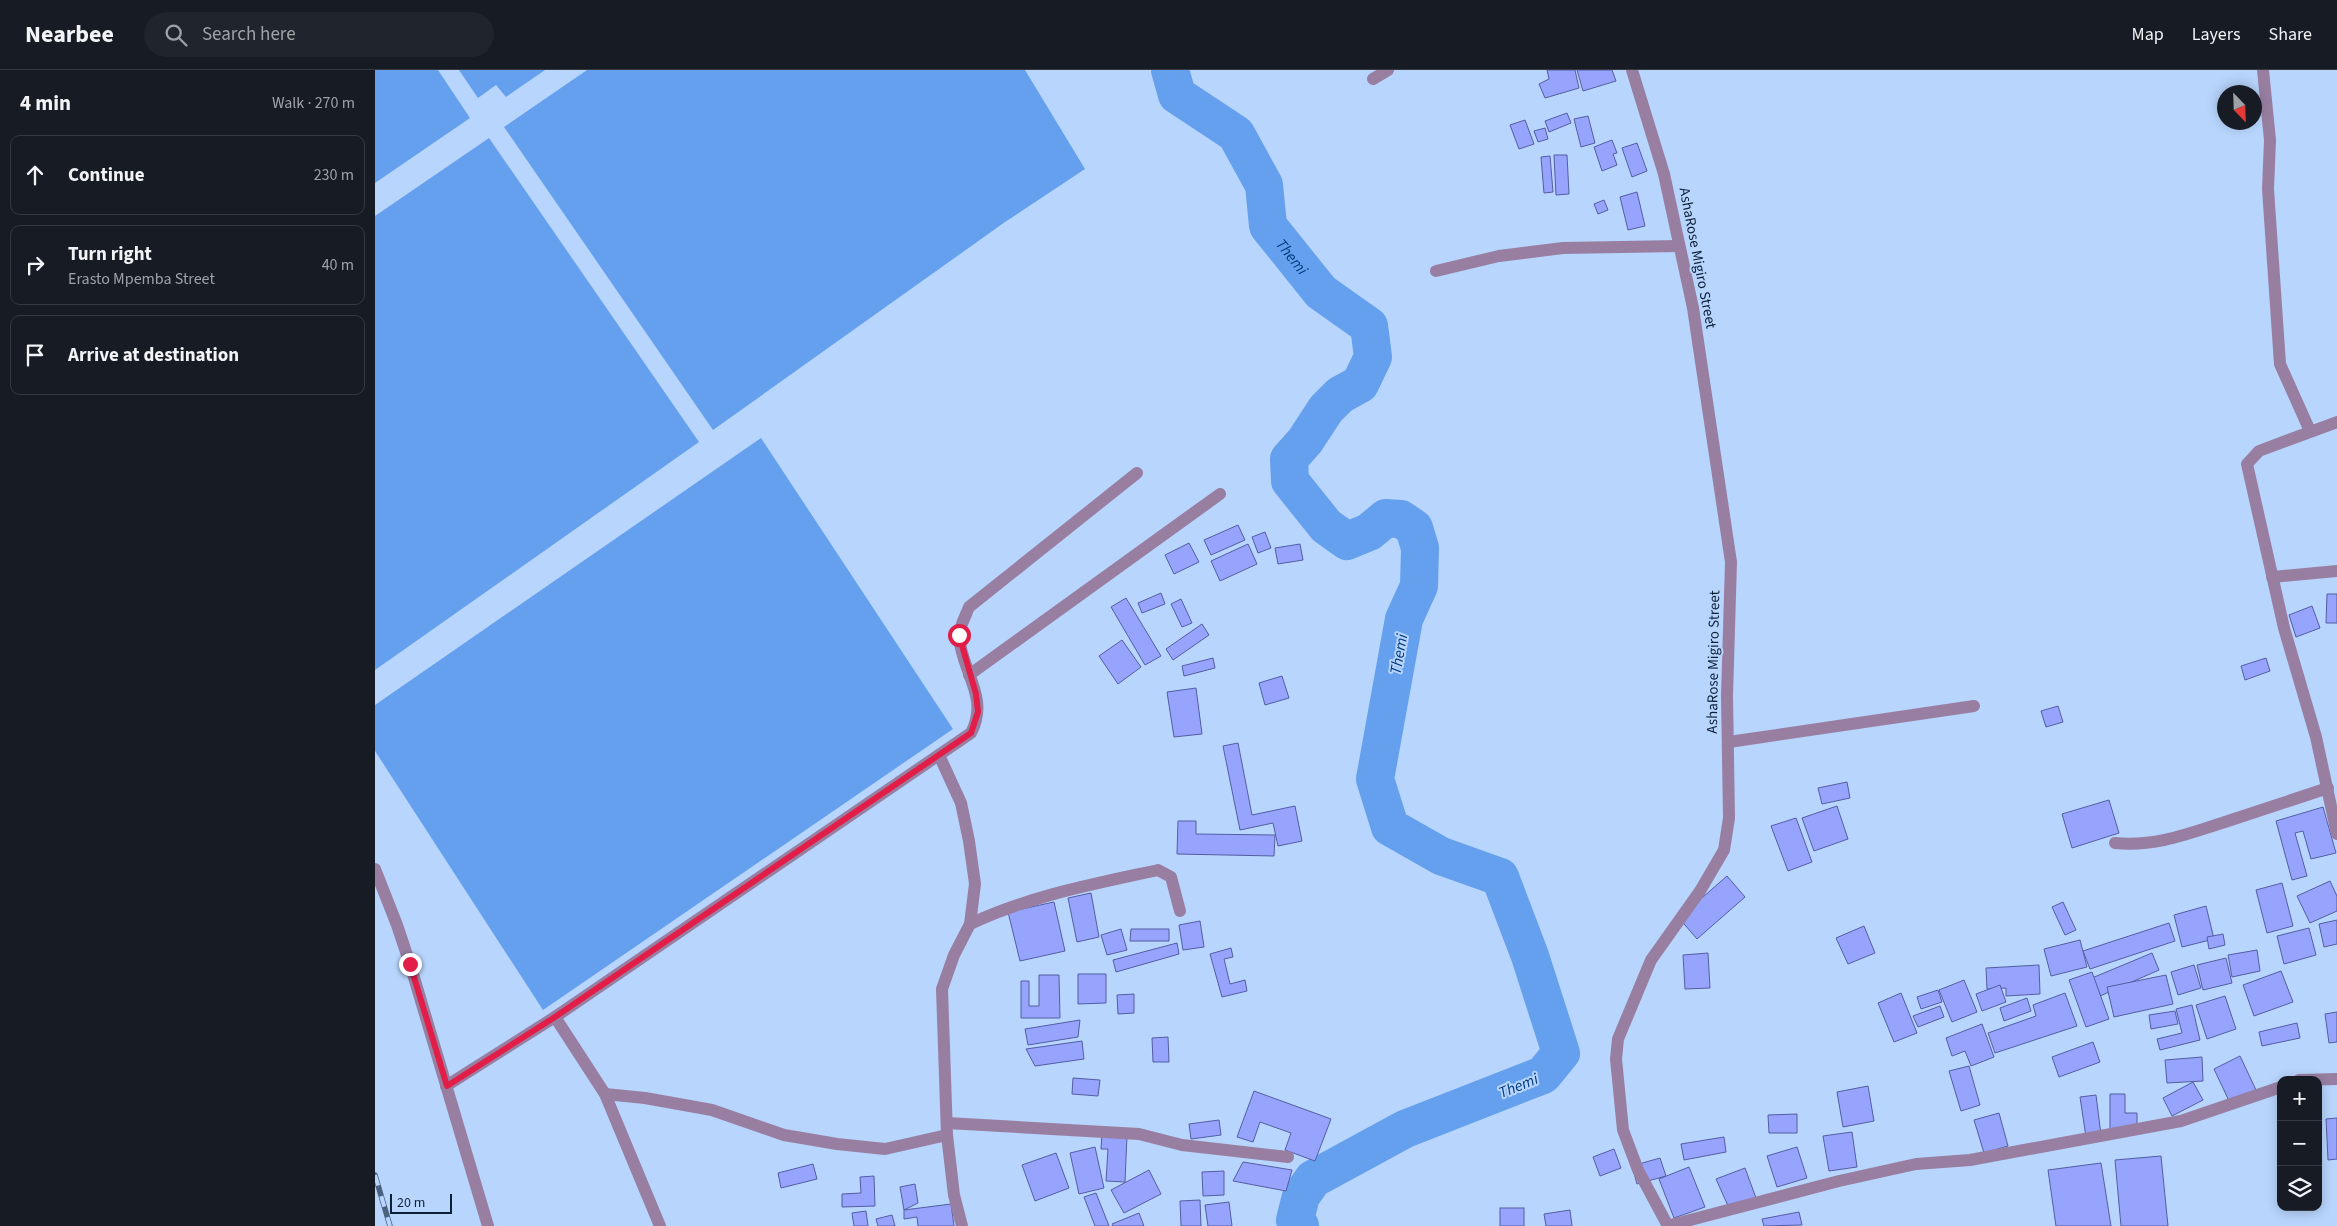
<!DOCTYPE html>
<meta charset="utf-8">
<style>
body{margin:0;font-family:"Source Sans 3",sans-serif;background:#20242c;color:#f1f3f6}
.controls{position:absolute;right:15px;bottom:15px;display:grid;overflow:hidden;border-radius:10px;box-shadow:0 2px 12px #0003}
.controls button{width:45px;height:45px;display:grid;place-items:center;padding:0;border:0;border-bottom:1px solid #363941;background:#171b24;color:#f1f3f6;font:25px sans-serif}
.compass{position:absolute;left:1842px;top:15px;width:45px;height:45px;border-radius:50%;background:#171b24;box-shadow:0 2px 12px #0003;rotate:157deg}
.scale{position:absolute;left:15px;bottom:12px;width:62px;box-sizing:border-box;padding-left:5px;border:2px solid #0c1f37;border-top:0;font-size:14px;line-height:18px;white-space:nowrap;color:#0c1f37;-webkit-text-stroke:4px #b8d5fd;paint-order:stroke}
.stop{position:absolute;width:15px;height:15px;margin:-11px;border:4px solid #e11d48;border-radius:50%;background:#fff}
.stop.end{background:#e11d48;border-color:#fff;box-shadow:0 1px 5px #0008}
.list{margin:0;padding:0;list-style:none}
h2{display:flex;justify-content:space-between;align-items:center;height:65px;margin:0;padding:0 20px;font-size:21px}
h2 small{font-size:16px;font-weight:400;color:#9ea1a6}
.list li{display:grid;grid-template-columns:32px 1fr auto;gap:15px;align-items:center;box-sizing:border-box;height:80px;margin:0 10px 10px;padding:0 10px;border:1px solid #363941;border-radius:10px}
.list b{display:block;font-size:19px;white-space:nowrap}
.list p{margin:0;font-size:16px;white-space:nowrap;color:#9ea1a6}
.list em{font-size:16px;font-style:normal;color:#9ea1a6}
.icon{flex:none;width:28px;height:28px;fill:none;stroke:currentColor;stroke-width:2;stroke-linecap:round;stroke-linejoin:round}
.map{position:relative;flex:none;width:1962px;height:1156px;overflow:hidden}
header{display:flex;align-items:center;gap:30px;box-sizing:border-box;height:70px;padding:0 25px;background:#171b24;border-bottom:1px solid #363941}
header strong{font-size:24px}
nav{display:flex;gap:28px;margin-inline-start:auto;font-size:18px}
.search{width:350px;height:45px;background:#20242c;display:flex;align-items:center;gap:12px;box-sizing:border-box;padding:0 18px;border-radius:28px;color:#9ea1a6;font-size:19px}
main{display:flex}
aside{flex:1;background:#171b24}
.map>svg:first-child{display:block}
.water{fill:#65a0ee}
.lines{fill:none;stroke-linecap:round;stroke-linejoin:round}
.river{stroke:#65a0ee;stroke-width:38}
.building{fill:#96a4fe;stroke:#545da1}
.minor{stroke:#987fa2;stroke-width:12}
.rail-casing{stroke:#4b617f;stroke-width:5.5}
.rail{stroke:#b8d5fd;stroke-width:4;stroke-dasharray:11;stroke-linecap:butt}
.route{stroke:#e11d48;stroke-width:6}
.labels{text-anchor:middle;stroke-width:4;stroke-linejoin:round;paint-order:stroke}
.street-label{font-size:15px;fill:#0c1f37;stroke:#b8d5fd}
.water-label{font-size:16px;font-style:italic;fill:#003c81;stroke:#b8d5fd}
</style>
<header>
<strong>Nearbee</strong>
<div class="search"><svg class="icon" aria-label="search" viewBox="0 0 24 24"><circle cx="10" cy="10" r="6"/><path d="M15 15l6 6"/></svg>Search here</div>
<nav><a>Map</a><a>Layers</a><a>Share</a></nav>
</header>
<main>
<aside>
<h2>4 min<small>Walk · 270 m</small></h2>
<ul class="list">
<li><svg class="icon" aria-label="ahead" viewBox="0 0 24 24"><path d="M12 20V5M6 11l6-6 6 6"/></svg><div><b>Continue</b></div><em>230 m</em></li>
<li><svg class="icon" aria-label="right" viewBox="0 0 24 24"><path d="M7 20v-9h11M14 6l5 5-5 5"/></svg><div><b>Turn right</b><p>Erasto Mpemba Street</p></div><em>40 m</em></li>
<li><svg class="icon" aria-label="arrive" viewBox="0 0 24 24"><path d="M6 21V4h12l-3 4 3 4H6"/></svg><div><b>Arrive at destination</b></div></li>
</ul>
</aside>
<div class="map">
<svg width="1962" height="1156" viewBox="0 0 1962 1156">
<rect width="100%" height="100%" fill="#b8d5fd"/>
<!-- water -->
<g class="water">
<path d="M 0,0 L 63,0 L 95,48 L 0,113 Z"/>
<path d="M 84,0 L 170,0 L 131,27 L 121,15 L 103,28 Z"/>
<path d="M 212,0 L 650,0 L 710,99 L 630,152 L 338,360 L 129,57 Z"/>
<path d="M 114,68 L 324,372 L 0,600 L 0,146 Z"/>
<path d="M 386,368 L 578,659 L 168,940 L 0,681 L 0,635 Z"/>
</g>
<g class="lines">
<!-- river -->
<path class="river" id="s1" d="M 795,0 L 802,25 L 861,64 L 889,115 L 893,156 L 946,222 L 994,256 L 998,287 L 985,314 L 965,325 L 951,339 L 930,371 L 914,389 L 915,411 L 951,456 L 972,471 L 994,462 L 1011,448 L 1026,449 L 1039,458 L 1045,478 L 1044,516 L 1029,549 L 1000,709 L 1015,757 L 1066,786 L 1125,807 L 1155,886 L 1186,983 L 1168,1005 L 1030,1059 L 938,1109 L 926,1126 L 920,1150 L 925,1156"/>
</g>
<!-- building -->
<g class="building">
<path d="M 1172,0 L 1200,0 L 1204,18 L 1170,28 L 1164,14 L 1174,9 Z"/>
<path d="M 1202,0 L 1237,0 L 1241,11 L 1208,21 Z"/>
<path d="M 1192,43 L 1196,53 L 1174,62 L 1170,51 Z"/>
<path d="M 1213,46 L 1220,73 L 1206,77 L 1199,49 Z"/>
<path d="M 1150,50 L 1159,74 L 1144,79 L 1135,55 Z"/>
<path d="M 1170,58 L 1173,69 L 1163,72 L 1159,61 Z"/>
<path d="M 1237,70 L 1242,83 L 1238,84 L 1242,95 L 1227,101 L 1219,77 Z"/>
<path d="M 1262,73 L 1272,101 L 1257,107 L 1247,78 Z"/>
<path d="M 1179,85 L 1192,85 L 1194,124 L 1181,125 Z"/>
<path d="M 1175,86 L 1178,122 L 1169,123 L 1166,87 Z"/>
<path d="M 1262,122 L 1270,156 L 1253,160 L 1245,127 Z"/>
<path d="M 1229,130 L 1233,140 L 1223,144 L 1219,134 Z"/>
<path d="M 863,455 L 870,470 L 836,485 L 829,470 Z"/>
<path d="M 890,462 L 896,478 L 883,483 L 877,467 Z"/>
<path d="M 814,473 L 824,492 L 799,504 L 790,485 Z"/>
<path d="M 873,474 L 882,494 L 845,511 L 836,491 Z"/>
<path d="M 925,474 L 928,490 L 903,494 L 900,478 Z"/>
<path d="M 786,523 L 790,534 L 767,543 L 763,533 Z"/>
<path d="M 1952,524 L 1962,524 L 1962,553 L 1951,553 Z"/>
<path d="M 751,528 L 786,586 L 770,595 L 736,537 Z"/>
<path d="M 806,529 L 817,553 L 807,557 L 796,534 Z"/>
<path d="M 1937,536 L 1945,558 L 1921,567 L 1914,545 Z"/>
<path d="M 827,554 L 834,565 L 798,590 L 791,579 Z"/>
<path d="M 747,570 L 766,597 L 743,614 L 724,586 Z"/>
<path d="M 838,588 L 840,598 L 809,606 L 807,596 Z"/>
<path d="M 1891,588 L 1895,601 L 1870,610 L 1866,596 Z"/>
<path d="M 907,606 L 914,628 L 890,635 L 884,613 Z"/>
<path d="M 821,618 L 827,664 L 799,667 L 792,622 Z"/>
<path d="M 1683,636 L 1688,652 L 1671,657 L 1666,641 Z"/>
<path d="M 863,673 L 877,745 L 920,736 L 927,771 L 903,776 L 898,753 L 865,760 L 848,676 Z"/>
<path d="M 1472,712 L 1475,728 L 1447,734 L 1443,718 Z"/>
<path d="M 1734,730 L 1744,763 L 1697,778 L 1687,744 Z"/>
<path d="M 1462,736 L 1473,769 L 1439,781 L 1427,748 Z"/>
<path d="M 1948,737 L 1961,783 L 1936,789 L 1928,761 L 1920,763 L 1932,806 L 1917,810 L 1901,751 Z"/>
<path d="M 1421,748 L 1437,792 L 1413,801 L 1396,756 Z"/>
<path d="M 803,751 L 821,751 L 821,764 L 900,765 L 899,786 L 802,784 Z"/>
<path d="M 1352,806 L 1370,827 L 1322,869 L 1304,848 Z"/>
<path d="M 1955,811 L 1962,826 L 1962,841 L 1935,853 L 1922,826 Z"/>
<path d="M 1907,813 L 1918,856 L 1892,863 L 1881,820 Z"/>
<path d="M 716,823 L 724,867 L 702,872 L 693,828 Z"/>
<path d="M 679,832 L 690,881 L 645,891 L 633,842 Z"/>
<path d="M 1688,832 L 1701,860 L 1690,865 L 1677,837 Z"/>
<path d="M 1831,836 L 1839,869 L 1807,877 L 1799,845 Z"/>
<path d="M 1962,850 L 1962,874 L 1949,877 L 1944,854 Z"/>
<path d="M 825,851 L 829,877 L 808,880 L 804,855 Z"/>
<path d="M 1794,853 L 1800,871 L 1715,899 L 1708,881 Z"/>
<path d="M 1489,856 L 1500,883 L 1473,894 L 1461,868 Z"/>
<path d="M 1934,858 L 1941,885 L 1909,894 L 1902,866 Z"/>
<path d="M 746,859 L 752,880 L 732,885 L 726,865 Z"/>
<path d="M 756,859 L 794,859 L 794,871 L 755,871 Z"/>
<path d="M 1848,864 L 1850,875 L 1834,879 L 1832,867 Z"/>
<path d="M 1705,870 L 1712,897 L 1676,906 L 1669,879 Z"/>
<path d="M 802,873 L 804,884 L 741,902 L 738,890 Z"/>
<path d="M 856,878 L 858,887 L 849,889 L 855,914 L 870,910 L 872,921 L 847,927 L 835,884 Z"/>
<path d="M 1882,880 L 1885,901 L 1857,907 L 1853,885 Z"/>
<path d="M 1333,883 L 1335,918 L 1310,919 L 1308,885 Z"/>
<path d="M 1777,883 L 1784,900 L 1725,926 L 1717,908 Z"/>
<path d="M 1851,888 L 1857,913 L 1828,920 L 1822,895 Z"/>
<path d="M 1664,895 L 1665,924 L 1631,926 L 1631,918 L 1612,919 L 1611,898 Z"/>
<path d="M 1819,895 L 1826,918 L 1803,925 L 1796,902 Z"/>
<path d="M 1906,901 L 1918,932 L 1879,946 L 1868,915 Z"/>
<path d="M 1717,902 L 1734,949 L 1711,957 L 1694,910 Z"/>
<path d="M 703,904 L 731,904 L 731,933 L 703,934 Z"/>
<path d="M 664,905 L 684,905 L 685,948 L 646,948 L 646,911 L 654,911 L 654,936 L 664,936 Z"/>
<path d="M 1791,905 L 1798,934 L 1739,947 L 1732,917 Z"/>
<path d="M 1589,910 L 1602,942 L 1577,952 L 1564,920 Z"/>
<path d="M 1625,915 L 1631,932 L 1607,941 L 1601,924 Z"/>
<path d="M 1563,920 L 1567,932 L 1546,939 L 1542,927 Z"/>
<path d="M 1526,923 L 1542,963 L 1519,972 L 1503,933 Z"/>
<path d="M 1690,923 L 1702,956 L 1620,983 L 1613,963 L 1661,946 L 1658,935 Z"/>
<path d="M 759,924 L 759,943 L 743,944 L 742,925 Z"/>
<path d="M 1850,926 L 1861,959 L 1832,969 L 1821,935 Z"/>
<path d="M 1652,928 L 1656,941 L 1629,951 L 1625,938 Z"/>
<path d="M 1817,935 L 1825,970 L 1785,980 L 1782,969 L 1807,963 L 1801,939 Z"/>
<path d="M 1565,936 L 1569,947 L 1543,957 L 1538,946 Z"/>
<path d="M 1800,941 L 1803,954 L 1776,959 L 1774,945 Z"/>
<path d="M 1962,942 L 1962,972 L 1954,973 L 1950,944 Z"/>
<path d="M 705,950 L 703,967 L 653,975 L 650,959 Z"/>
<path d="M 1922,953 L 1925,968 L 1887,976 L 1884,962 Z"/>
<path d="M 1607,954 L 1619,987 L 1596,996 L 1590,981 L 1577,986 L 1571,968 Z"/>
<path d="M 793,967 L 794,992 L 778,992 L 777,968 Z"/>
<path d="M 707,971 L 709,989 L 660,996 L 651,979 Z"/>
<path d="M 1718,972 L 1725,992 L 1684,1007 L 1677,987 Z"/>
<path d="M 1865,986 L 1881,1020 L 1855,1033 L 1839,999 Z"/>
<path d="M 1827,987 L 1828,1011 L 1792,1013 L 1790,990 Z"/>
<path d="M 1594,996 L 1605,1035 L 1586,1041 L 1574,1001 Z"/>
<path d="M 698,1008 L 725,1010 L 723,1026 L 697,1024 Z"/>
<path d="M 1818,1012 L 1828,1030 L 1797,1046 L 1788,1028 Z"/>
<path d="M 1493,1016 L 1499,1051 L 1468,1057 L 1462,1022 Z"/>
<path d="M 879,1021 L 956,1049 L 940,1091 L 910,1080 L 916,1063 L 885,1052 L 878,1072 L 862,1067 Z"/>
<path d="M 1735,1024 L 1750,1024 L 1750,1043 L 1762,1043 L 1762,1060 L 1735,1060 Z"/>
<path d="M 1721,1025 L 1726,1065 L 1711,1067 L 1705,1027 Z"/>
<path d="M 1624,1043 L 1633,1076 L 1609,1083 L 1599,1050 Z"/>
<path d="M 1422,1044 L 1422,1063 L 1394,1063 L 1393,1045 Z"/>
<path d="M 1962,1048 L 1962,1089 L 1953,1090 L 1951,1049 Z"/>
<path d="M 844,1050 L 846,1065 L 816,1069 L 814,1054 Z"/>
<path d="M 1477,1062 L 1482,1097 L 1454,1101 L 1448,1066 Z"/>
<path d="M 727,1064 L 752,1065 L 750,1112 L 731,1111 L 733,1079 L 726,1079 Z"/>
<path d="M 1349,1067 L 1351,1082 L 1309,1090 L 1306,1074 Z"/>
<path d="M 720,1077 L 729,1118 L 704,1124 L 695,1083 Z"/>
<path d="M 1422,1077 L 1432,1108 L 1402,1117 L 1392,1086 Z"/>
<path d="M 1239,1079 L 1246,1098 L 1225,1106 L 1218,1087 Z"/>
<path d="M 681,1083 L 694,1118 L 660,1131 L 647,1095 Z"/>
<path d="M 1786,1086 L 1793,1156 L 1746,1156 L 1740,1090 Z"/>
<path d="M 1285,1088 L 1291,1106 L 1262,1114 L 1257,1096 Z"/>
<path d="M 868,1092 L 917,1100 L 911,1121 L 858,1111 Z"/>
<path d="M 1726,1093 L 1736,1156 L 1681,1156 L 1673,1100 Z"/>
<path d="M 438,1094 L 442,1109 L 406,1118 L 403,1103 Z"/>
<path d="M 1314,1097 L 1330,1137 L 1299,1148 L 1284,1109 Z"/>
<path d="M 1370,1098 L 1381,1128 L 1354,1138 L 1341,1109 Z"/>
<path d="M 774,1100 L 786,1124 L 749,1143 L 736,1120 Z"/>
<path d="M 849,1101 L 849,1125 L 828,1126 L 827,1102 Z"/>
<path d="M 499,1106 L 500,1136 L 467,1137 L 467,1124 L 486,1123 L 485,1107 Z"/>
<path d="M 540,1114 L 543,1133 L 529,1140 L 525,1117 Z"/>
<path d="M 721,1123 L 734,1156 L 720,1156 L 709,1127 Z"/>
<path d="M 825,1130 L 826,1156 L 806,1156 L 805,1131 Z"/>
<path d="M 854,1132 L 857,1156 L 833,1156 L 830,1135 Z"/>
<path d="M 576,1134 L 579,1156 L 543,1156 L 542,1147 L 529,1149 L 529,1140 Z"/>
<rect x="1125" y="1138" width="24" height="18"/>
<path d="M 1195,1140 L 1197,1156 L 1171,1156 L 1169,1144 Z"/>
<path d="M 491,1141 L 493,1156 L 479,1156 L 477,1143 Z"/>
<path d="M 1424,1142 L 1427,1155 L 1389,1156 L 1387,1149 Z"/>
<path d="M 764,1143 L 769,1156 L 738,1156 L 737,1154 Z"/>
<path d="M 517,1145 L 520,1156 L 503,1156 L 501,1149 Z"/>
</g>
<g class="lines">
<!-- minor -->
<g class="minor">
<path d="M 1257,0 L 1289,104 L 1318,238 L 1356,492 L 1352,626 L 1354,748 L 1349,780 L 1325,821 L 1276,890 L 1243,969 L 1241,989 L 1248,1060 L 1263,1100 L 1293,1156"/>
<path d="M 1888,0 L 1895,70 L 1893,119 L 1905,294 L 1935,361"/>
<path d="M 998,9 L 1013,0"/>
<path d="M 1061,201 L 1124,186 L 1188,178 L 1304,176"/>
<path d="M 1962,352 L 1884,381 L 1872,394 L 1909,558 L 1941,667 L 1962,764"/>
<path d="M 1897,507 L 1962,501"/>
<path d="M 594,605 L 845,424"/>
<path d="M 1354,672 L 1599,636"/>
<path d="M 564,685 L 586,733 L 594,771 L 600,814 L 595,854 L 579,885 L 567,919 L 572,1065 L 579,1125 L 587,1156"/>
<path d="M 1740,773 C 1781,777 1815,763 1853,751 C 1886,740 1919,729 1953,718"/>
<path d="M 0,799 L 22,855 L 35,894 L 113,1156"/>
<path d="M 595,854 C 654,826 719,814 783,800 L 796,807 L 805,841"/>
<path d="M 180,947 L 230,1024 L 285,1156"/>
<path d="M 1924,1010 L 1962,1009"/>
<path d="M 71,1016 L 180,947 L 596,663 C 615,627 586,601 584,566 C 584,558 591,545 594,537 L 762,403"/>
<path d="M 230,1024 L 270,1028 L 337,1040 L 409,1065 L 462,1074 L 510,1079 L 572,1065"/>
<path d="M 572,1053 L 764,1064 L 807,1075 L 913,1087"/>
<path d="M 1292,1156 L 1464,1111 L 1541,1094 L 1595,1090 L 1806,1051 L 1906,1017"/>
</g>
<!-- rail casing -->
<g class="rail-casing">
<path id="rail" d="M 0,1105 L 15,1156"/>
</g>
<!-- rail -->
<use href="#rail" class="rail"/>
</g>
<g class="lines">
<!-- route -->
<path class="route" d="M 35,894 L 72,1016 L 180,947 L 596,663 L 603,642 L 601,624 L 584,565"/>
</g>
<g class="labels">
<!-- street labels -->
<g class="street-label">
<text transform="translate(1323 188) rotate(79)" y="5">AshaRose Migiro Street</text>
<text transform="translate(1338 592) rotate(-89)" y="5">AshaRose Migiro Street</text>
</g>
<!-- water labels -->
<g class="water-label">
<text dy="6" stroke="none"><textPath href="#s1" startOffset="235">Themi</textPath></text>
<text transform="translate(1023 584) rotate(-80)" y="6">Themi</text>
<text transform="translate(1143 1015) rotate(-22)" y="6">Themi</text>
</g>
</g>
</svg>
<div class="controls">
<button>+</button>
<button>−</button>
<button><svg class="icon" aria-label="layers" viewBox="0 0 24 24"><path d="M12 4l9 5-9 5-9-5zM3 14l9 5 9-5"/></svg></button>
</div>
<svg class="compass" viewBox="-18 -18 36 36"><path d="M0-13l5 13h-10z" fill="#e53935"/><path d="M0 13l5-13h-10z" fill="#9ea1a6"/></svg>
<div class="scale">20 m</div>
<div class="stop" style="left:584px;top:565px"></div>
<div class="stop end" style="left:35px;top:894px"></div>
</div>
</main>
